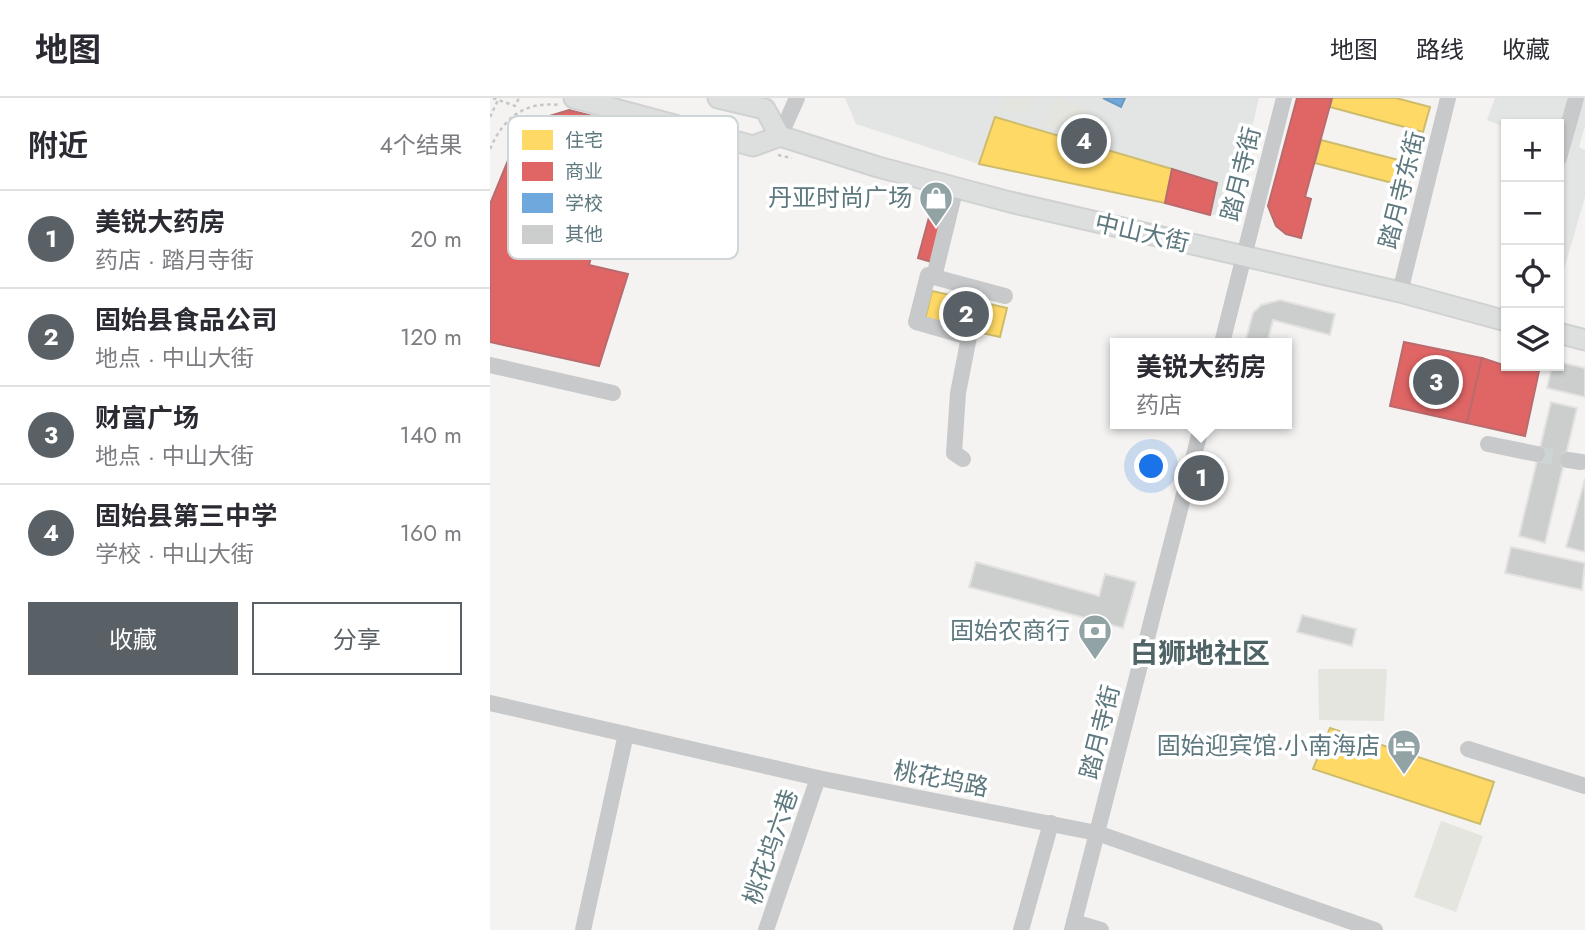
<!DOCTYPE html>
<html lang="zh">
<meta charset="utf-8">
<style>
:root{--surface:#fff;--page:#f7f7f7;--text:#2b2b33;--muted:#7c7c81;--line:#e1e1e2;--accent:#596167}
body{margin:0;font-family:Jost,"Noto Sans SC",sans-serif;background:var(--page);color:var(--text)}
.controls{position:absolute;right:21px;top:21px;display:grid;overflow:hidden;border-radius:0px;box-shadow:0 2px 5px #0004}
.controls button{width:63px;height:63px;display:grid;place-items:center;padding:0;border:0;border-bottom:2px solid var(--line);background:var(--surface);color:var(--text);font:35px sans-serif}
.you{position:absolute;left:662px;top:369px;width:24px;height:24px;margin:-18px;border:5px solid #fff;border-radius:50%;background:#1a73e8;box-shadow:0 0 0 10px #1a73e833}
.badge{display:grid;place-items:center;width:46px;height:46px;border-radius:50%;background:var(--accent);color:#fff;font-size:23px;font-weight:700}
.pin{position:absolute;translate:-50% -50%;border:4px solid #fff;box-shadow:0 2px 7px #0006}
.popup{position:absolute;left:620px;top:240px;width:182px;height:91px;box-sizing:border-box;display:grid;place-content:center;border-radius:0px;background:var(--surface);filter:drop-shadow(0 2px 5px #0005);font-size:23px;white-space:nowrap;color:var(--muted)}
.popup b{font-size:26px;color:var(--text)}
.popup::after{content:'';position:absolute;left:50%;top:100%;margin-left:-14px;border:14px solid transparent;border-top-color:var(--surface)}
.list{margin:0;padding:0;list-style:none}
h2{display:flex;justify-content:space-between;align-items:center;height:91px;margin:0;padding:0 28px;font-size:30px}
h2 small{font-size:23px;font-weight:400;color:var(--muted)}
.list li{display:grid;grid-template-columns:46px 1fr auto;gap:21px;align-items:center;box-sizing:border-box;height:98px;padding:0 28px;border-top:2px solid var(--line)}
.list b{display:block;font-size:26px;white-space:nowrap}
.list p{margin:0;font-size:23px;white-space:nowrap;color:var(--muted)}
.list em{font-size:23px;font-style:normal;color:var(--muted)}
.actions{display:flex;gap:14px;padding:21px 28px}
.actions a{flex:1;padding:16px 0;border:2px solid var(--accent);border-radius:0px;text-align:center;font-size:24px;color:var(--accent)}
.actions .main{background:var(--accent);color:#fff}
.icon{flex:none;width:38px;height:38px;fill:none;stroke:currentColor;stroke-width:2;stroke-linecap:round;stroke-linejoin:round}
.map{position:relative;flex:none;width:1095px;height:832px;overflow:hidden}
header{display:flex;align-items:center;gap:42px;box-sizing:border-box;height:98px;padding:0 35px;background:var(--surface);border-bottom:2px solid var(--line)}
header strong{font-size:33px}
nav{display:flex;gap:38px;margin-inline-start:auto;font-size:24px}
main{display:flex}
aside{flex:1;background:var(--surface)}
.map>svg:first-child{display:block}
.built{fill:#e3e5e4}
.green{fill:#e4e5de}
.homes{fill:#ffd966;stroke:#cebc6d;stroke-width:2}
.shops{fill:#e06666;stroke:#b96b6d;stroke-width:2}
.schools{fill:#6fa8dc;stroke:#6a9ac0;stroke-width:2}
.building{fill:#cbcecd;stroke:#e3e2e1;stroke-width:2}
.lines{fill:none;stroke-linecap:round;stroke-linejoin:round}
.minor-tunnel{stroke:#ced4d4;stroke-width:16;stroke-dasharray:16 8;stroke-linecap:butt}
.major-casing{stroke:#d0d1d1;stroke-width:23}
.path{stroke:#c5c7c7;stroke-width:2.5;stroke-dasharray:3.5 3.5;stroke-linecap:butt}
.minor{stroke:#c8c9ca;stroke-width:16}
.major{stroke:#dddfde;stroke-width:19}
.labels{text-anchor:middle;stroke-width:7;stroke-linejoin:round;paint-order:stroke}
.street-label{font-size:24px;fill:#5d787e;stroke:#fff}
.poi-label{font-size:24px;fill:#5d787e;stroke:#fff;text-anchor:end}
.quarter-label{font-size:28px;font-weight:bold;fill:#506468;stroke:#fff}
.key{fill:#fff;stroke:#ced6d8;stroke-width:2}
.key-label{font-size:19px;fill:#5d787e}
</style>
<header>
<strong>地图</strong>
<nav><a>地图</a><a>路线</a><a>收藏</a></nav>
</header>
<main>
<aside>
<h2>附近<small>4个结果</small></h2>
<ul class="list">
<li><span class="badge">1</span><div><b>美锐大药房</b><p>药店 · 踏月寺街</p></div><em>20 m</em></li>
<li><span class="badge">2</span><div><b>固始县食品公司</b><p>地点 · 中山大街</p></div><em>120 m</em></li>
<li><span class="badge">3</span><div><b>财富广场</b><p>地点 · 中山大街</p></div><em>140 m</em></li>
<li><span class="badge">4</span><div><b>固始县第三中学</b><p>学校 · 中山大街</p></div><em>160 m</em></li>
</ul>
<div class="actions"><a class="main">收藏</a><a>分享</a></div>
</aside>
<div class="map">
<svg width="1095" height="832" viewBox="0 0 1095 832">
<rect width="100%" height="100%" fill="#f4f3f1"/>
<g class="built">
<path d="M 355,0 L 769,0 L 751,77 L 736,116 L 720,117 L 727,85 L 683,71 L 675,105 L 528,75 L 489,66 L 366,26 Z"/>
<path d="M 1005,0 L 1095,0 L 1095,28 L 1089,49 L 1095,52 L 1095,99 L 1069,189 L 1069,26 L 1016,26 L 1016,29 L 997,22 Z"/>
</g>
<g class="green">
<path d="M 516,0 L 541,0 L 535,18 L 512,10 Z"/>
<path d="M 565,0 L 598,12 L 588,39 L 555,27 Z"/>
<path d="M 828,571 L 897,571 L 894,623 L 829,622 Z"/>
<path d="M 951,723 L 993,738 L 966,814 L 924,799 Z"/>
</g>
<g class="homes">
<path d="M 842,0 L 906,0 L 940,9 L 933,34 L 840,9 Z"/>
<path d="M 505,19 L 682,71 L 675,105 L 489,66 Z"/>
<path d="M 831,42 L 924,66 L 918,89 L 825,65 Z"/>
<path d="M 442,193 L 517,210 L 510,239 L 435,222 Z"/>
<path d="M 840,630 L 1004,684 L 990,726 L 823,671 Z"/>
</g>
<g class="shops">
<path d="M 807,0 L 842,0 L 815,99 L 821,101 L 811,140 L 796,136 L 786,128 L 778,108 Z"/>
<path d="M 79,12 L 145,29 L 122,100 L 62,87 L 53,116 L 109,129 L 99,167 L 138,176 L 109,268 L 0,244 L 0,106 L 33,26 Z"/>
<path d="M 682,71 L 727,85 L 720,117 L 675,105 Z"/>
<path d="M 441,112 L 459,117 L 445,165 L 428,160 Z"/>
<path d="M 914,244 L 992,260 L 977,325 L 900,308 Z"/>
<path d="M 992,260 L 1016,268 L 1049,273 L 1035,338 L 977,325 Z"/>
</g>
<path class="schools" d="M 613,0 L 635,0 L 631,9 Z"/>
<g class="building">
<path d="M 790,202 L 845,216 L 840,237 L 783,222 L 777,245 L 755,245 L 763,215 L 771,207 Z"/>
<path d="M 1069,264 L 1095,270 L 1095,299 L 1057,290 L 1062,268 L 1069,268 Z"/>
<path d="M 1061,304 L 1087,310 L 1055,445 L 1029,438 Z"/>
<path d="M 1095,381 L 1095,454 L 1076,449 Z"/>
<path d="M 1021,449 L 1095,465 L 1092,492 L 1015,475 Z"/>
<path d="M 486,464 L 609,498 L 615,476 L 646,484 L 633,530 L 479,489 Z"/>
<path d="M 812,517 L 866,531 L 862,548 L 807,534 Z"/>
</g>
<g class="lines">
<path class="minor-tunnel" d="M 1047,356 L 1078,362"/>
<g class="major-casing">
<g id="major">
<path d="M 84,0 L 263,48 L 290,38 L 388,69 L 520,104 L 910,194 L 1016,223"/>
<path d="M 228,0 L 275,11 L 290,38"/>
<path d="M 1069,235 L 1095,242"/>
</g>
</g>
<g class="path">
<path d="M 3,0 L 25,8 L 29,0"/>
<path d="M 0,19 L 9,0"/>
<path d="M 0,51 C 14,19 35,3 70,7"/>
<path d="M 288,57 L 302,60"/>
</g>
<g class="minor">
<path d="M 290,38 L 307,0"/>
<path d="M 1069,60 L 1086,0"/>
<path d="M 466,89 L 444,179 L 438,177 L 426,224 L 479,239 L 468,295 L 464,355 L 473,361"/>
<path d="M 444,179 L 515,198"/>
<path d="M 910,194 L 958,0"/>
<path d="M 732,245 L 794,0"/>
<path d="M 0,267 L 123,295"/>
<path d="M 998,346 L 1047,356"/>
<path d="M 1078,362 L 1091,364"/>
<path d="M 0,605 L 328,680 L 607,735 L 885,832"/>
<path d="M 978,651 L 1095,688"/>
<path d="M 584,824 L 611,832"/>
<path d="M 93,832 L 136,636"/>
<path d="M 276,832 L 328,680"/>
<path d="M 531,832 L 561,725"/>
<path d="M 582,832 L 712,326"/>
</g>
<use href="#major" class="major"/>
</g>
<defs>
<g id="shop-pin" transform="scale(1.75)"><path d="M0 17L-7.5 6A9.5 9.5 0 1 1 7.5 6Z" fill="#92a3a6" stroke="#fff"/><path d="M-5-2.5h2.3a2.7 3.5 0 0 1 5.4 0H5L5.5 6h-11ZM-1.5-2.5h3a1.5 2.3 0 0 0-3 0Z" fill="#fff"/></g>
<g id="bank-pin" transform="scale(1.75)"><path d="M0 17L-7.5 6A9.5 9.5 0 1 1 7.5 6Z" fill="#92a3a6" stroke="#fff"/><path d="M-6-4H6V4H-6ZM0-2.3a2.3 2.3 0 1 0 0 4.6a2.3 2.3 0 1 0 0-4.6Z" fill="#fff"/></g>
<g id="hotel-pin" transform="scale(1.75)"><path d="M0 17L-7.5 6A9.5 9.5 0 1 1 7.5 6Z" fill="#92a3a6" stroke="#fff"/><path d="M-6-4.5h1.5V1H6V5H4.5V3h-9V5H-6ZM-4 0a1.8 1.8 0 1 1 3.6 0ZM.5 0V-2.5h3Q6-2.5 6 0Z" fill="#fff"/></g>
</defs>
<g fill-rule="evenodd">
<use href="#shop-pin" x="446" y="100"/>
<use href="#bank-pin" x="605" y="533"/>
<use href="#hotel-pin" x="914" y="648"/>
</g>
<g class="labels">
<g class="street-label">
<text transform="translate(751 76) rotate(-76)" y="8">踏月寺街</text>
<text transform="translate(912 92) rotate(-76)" y="8">踏月寺东街</text>
<text transform="translate(652 135) rotate(13)" y="8">中山大街</text>
<text transform="translate(610 634) rotate(-76)" y="8">踏月寺街</text>
<text transform="translate(451 681) rotate(11)" y="8">桃花坞路</text>
<text transform="translate(281 749) rotate(-71)" y="8">桃花坞六巷</text>
</g>
<g class="poi-label">
<text x="422" y="108">丹亚时尚广场</text>
<text x="580" y="541">固始农商行</text>
<text x="890" y="656">固始迎宾馆·小南海店</text>
</g>
<g class="quarter-label">
<text x="710" y="565">白狮地社区</text>
</g>
</g>
<rect x="18" y="18" width="230" height="143" rx="10" class="key"/>
<rect x="32" y="32" width="31" height="20" fill="#ffd966"/>
<rect x="32" y="64" width="31" height="19" fill="#e06666"/>
<rect x="32" y="95" width="31" height="20" fill="#6fa8dc"/>
<rect x="32" y="127" width="31" height="19" fill="#cbcecd"/>
<g class="key-label">
<text x="75" y="49">住宅</text>
<text x="75" y="80">商业</text>
<text x="75" y="112">学校</text>
<text x="75" y="143">其他</text>
</g>
</svg>
<div class="controls">
<button>+</button>
<button>−</button>
<button><svg class="icon" aria-label="locate" viewBox="0 0 24 24"><circle cx="12" cy="12" r="6"/><path d="M12 2v4M12 18v4M2 12h4M18 12h4"/></svg></button>
<button><svg class="icon" aria-label="layers" viewBox="0 0 24 24"><path d="M12 4l9 5-9 5-9-5zM3 14l9 5 9-5"/></svg></button>
</div>
<div class="you"></div>
<div class="pin badge" style="left:711px;top:380px">1</div>
<div class="popup"><b>美锐大药房</b>药店</div>
<div class="pin badge" style="left:476px;top:216px">2</div>
<div class="pin badge" style="left:946px;top:284px">3</div>
<div class="pin badge" style="left:594px;top:43px">4</div>
</div>
</main>
